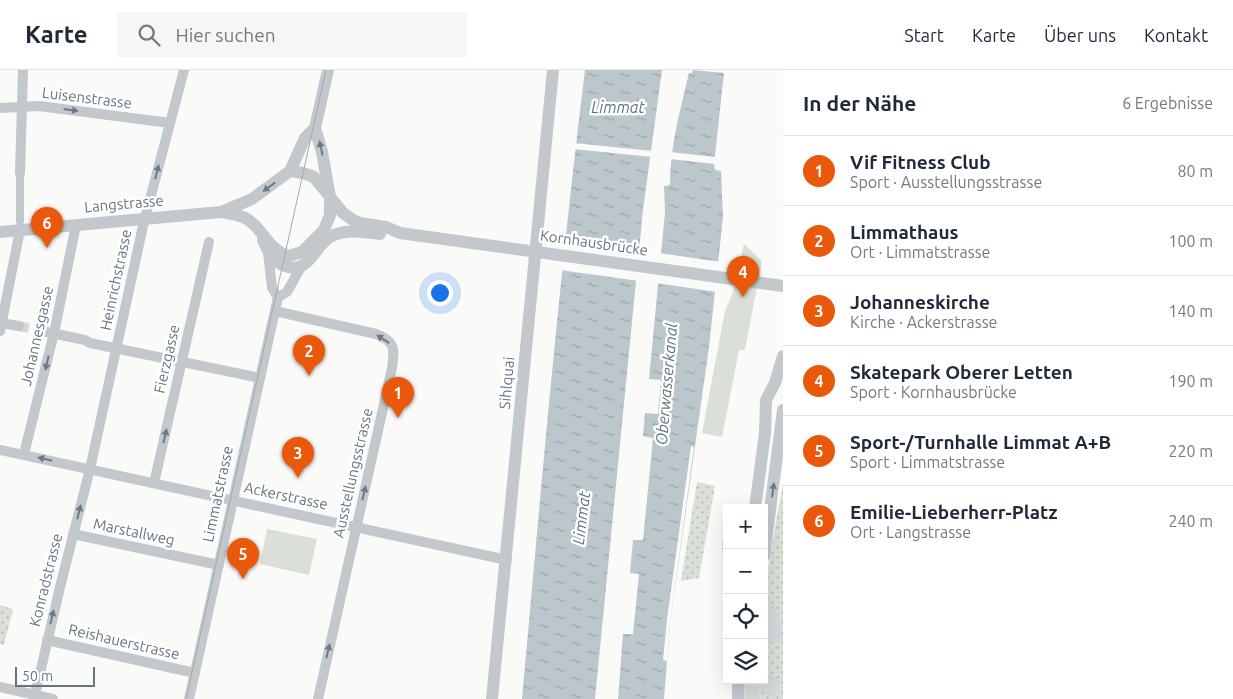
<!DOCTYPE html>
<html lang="de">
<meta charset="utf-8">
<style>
:root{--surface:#fff;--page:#f6f6f7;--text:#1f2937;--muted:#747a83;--line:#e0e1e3;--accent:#ea580c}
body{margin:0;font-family:Ubuntu,sans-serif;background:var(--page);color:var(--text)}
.controls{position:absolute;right:15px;bottom:15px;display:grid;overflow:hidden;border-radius:0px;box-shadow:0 5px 20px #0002}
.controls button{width:45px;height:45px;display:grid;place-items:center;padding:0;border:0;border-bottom:1px solid var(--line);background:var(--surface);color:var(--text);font:25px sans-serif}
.scale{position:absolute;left:15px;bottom:12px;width:80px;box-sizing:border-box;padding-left:5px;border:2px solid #657683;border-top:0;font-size:14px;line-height:18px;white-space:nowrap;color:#657683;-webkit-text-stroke:4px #fff;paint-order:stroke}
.you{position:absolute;left:439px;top:222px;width:18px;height:18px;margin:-12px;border:4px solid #fff;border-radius:50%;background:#1a73e8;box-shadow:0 0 0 8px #1a73e833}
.badge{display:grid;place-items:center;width:32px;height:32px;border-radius:50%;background:var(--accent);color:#fff;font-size:16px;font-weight:700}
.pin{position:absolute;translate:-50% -41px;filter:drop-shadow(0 1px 2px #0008)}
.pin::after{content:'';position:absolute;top:26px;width:18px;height:15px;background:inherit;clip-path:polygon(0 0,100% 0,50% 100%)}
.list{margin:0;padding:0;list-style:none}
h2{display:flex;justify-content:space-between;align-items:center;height:65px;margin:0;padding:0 20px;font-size:21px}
h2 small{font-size:16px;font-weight:400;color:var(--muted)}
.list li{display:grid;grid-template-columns:32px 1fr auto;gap:15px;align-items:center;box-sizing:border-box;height:70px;padding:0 20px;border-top:1px solid var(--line)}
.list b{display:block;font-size:19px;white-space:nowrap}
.list p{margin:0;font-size:16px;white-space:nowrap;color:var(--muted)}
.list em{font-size:16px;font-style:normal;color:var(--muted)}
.icon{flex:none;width:28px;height:28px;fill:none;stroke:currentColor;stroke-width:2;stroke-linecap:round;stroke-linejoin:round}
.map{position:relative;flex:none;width:783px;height:629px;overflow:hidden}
header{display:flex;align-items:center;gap:30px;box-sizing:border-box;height:70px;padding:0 25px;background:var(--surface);border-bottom:1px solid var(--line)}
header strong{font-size:24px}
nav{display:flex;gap:28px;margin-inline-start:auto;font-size:18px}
.search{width:350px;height:45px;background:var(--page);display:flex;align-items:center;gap:12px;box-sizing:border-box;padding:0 18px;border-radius:0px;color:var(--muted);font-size:19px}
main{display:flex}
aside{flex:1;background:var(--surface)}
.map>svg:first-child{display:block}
.grass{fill:url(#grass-tufts)}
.park{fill:url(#park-dots)}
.pitch{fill:#dadfd7}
.water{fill:url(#water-ripples)}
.pier{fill:#fafaf8}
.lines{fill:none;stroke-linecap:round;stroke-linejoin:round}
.minor-tunnel{stroke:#d5d9db;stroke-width:10;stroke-dasharray:10 5;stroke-linecap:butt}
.tertiary-tunnel{stroke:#d5d9db;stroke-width:12;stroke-dasharray:12 6;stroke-linecap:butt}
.trunk-tunnel{stroke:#d5d9db;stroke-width:18;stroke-dasharray:18 9;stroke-linecap:butt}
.pedestrian{stroke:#c3c8cc;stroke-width:8}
.minor{stroke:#c3c8cc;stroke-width:10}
.tertiary{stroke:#c3c8cc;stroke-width:12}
.trunk{stroke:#d6dbdf;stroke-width:18}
.tram{stroke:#a2aab0;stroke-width:1}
.oneway{fill:#6a7a87}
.labels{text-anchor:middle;stroke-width:5;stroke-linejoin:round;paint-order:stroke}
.street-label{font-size:15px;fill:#657683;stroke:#fff}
.water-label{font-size:16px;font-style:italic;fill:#60757c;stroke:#fff}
</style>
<header>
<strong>Karte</strong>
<div class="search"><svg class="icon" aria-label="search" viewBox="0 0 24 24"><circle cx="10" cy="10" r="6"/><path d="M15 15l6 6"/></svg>Hier suchen</div>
<nav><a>Start</a><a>Karte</a><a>Über uns</a><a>Kontakt</a></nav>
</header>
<main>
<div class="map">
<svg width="783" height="629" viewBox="0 0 783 629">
<defs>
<pattern id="grass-tufts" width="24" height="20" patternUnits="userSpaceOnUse" patternTransform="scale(1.25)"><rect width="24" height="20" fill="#dadfd7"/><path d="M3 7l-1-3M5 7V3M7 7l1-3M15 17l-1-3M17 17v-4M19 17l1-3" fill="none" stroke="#b4b9b4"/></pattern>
<pattern id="park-dots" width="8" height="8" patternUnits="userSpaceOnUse" patternTransform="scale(1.25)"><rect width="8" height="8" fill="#dadfd7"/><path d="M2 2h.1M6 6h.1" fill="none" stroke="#b4b9b4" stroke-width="1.8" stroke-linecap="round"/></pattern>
<pattern id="water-ripples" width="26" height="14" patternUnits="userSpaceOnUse" patternTransform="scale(1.25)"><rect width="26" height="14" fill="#bbc7cb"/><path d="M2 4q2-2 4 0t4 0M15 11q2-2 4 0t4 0" fill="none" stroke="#9ca6aa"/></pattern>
</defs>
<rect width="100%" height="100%" fill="#fafaf8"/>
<path class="grass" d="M 727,458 L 727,567 L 723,566 L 725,529 L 722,472 Z"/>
<g class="park">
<path d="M 697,412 L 715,416 L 699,508 L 681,511 Z"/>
<path d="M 783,413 L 783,629 L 738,629 L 738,610 L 764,610 L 764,543 L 769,492 Z"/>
<path d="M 0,535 L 13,539 L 4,575 L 0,574 Z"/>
</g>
<g class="pitch">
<path d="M 744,174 L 762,191 L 745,280 L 739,280 L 722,367 L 702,363 L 725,241 L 732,225 Z"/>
<path d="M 267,459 L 317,469 L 309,505 L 260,494 Z"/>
</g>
<g class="water">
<path d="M 585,0 L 662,0 L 643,140 L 595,629 L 522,629 C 541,419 559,209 585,0 Z"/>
<path d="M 693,0 L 724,3 L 714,94 L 715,100 L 721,101 L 723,147 L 709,277 L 670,553 L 664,629 L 618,629 L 623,564 L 633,564 L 639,504 L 630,503 L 633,470 L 643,470 L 653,368 L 643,366 L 645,343 L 658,344 L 661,310 L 649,309 L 665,142 L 664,116 L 670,115 C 670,76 680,41 689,3 L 692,3 Z"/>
</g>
<g class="pier">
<path d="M 574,73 L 653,81 L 652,87 L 573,79 Z"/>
<path d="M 670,82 L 715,87 L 715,94 L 670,89 Z"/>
<path d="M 563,170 L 642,181 L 639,211 L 560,200 Z"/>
<path d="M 659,183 L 721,192 L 717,222 L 656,213 Z"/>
<path d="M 691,376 L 694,377 L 670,553 L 667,591 L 663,590 L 667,549 Z"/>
</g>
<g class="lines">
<path class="minor-tunnel" d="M 19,256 L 42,261"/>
<path class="tertiary-tunnel" d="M 752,629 L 752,610"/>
<g class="trunk-tunnel">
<path d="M 765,540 L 774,552 L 783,557"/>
<path d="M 764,565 L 783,562"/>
<path d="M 764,610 L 771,617 L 783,623"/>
</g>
<path class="pedestrian" d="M 20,151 L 20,103"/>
<g class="minor">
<path d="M 0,38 L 39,36 L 170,53"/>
<path d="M 20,103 L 23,0"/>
<path d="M 268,182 L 272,218 L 278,227"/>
<path d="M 278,227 L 287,222 L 301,197"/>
<path d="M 275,241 L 376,264 C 395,271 395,279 392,298 L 318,629"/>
<path d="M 0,253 L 19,256"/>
<path d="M 0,261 L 20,160"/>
<path d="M 42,261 L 85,270 L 90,273 L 260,308"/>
<path d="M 0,380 L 507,490"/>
<path d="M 24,384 L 54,263 L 76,155"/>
<path d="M 154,413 L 209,172"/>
<path d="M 73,464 L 219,495"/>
<path d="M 47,570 L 195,603"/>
<path d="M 0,617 L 53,629"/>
<path d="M 34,629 L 61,513 L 90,399 L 143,156 L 184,0"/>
<path d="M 189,629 L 278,227"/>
</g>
<g class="tertiary">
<path d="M 290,101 L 303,103 L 314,107 L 343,143 L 353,150 L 360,153 L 386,157 L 400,163 L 783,216"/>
<path d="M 221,142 C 230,144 244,145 251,152 C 264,162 271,182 289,186 L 302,182 L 324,160 L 330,145 L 330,127 L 322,82 L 315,58 L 328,0"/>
<path d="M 0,162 L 221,142 L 252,129 L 290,101 L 305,68 L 315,58"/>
<path d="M 263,170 C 268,182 273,192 285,196 C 308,205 314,177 330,167 C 346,158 363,162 380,164"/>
<path d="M 755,438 L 765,363 L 766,330 L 775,313 L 783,286"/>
<path d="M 764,486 L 783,340"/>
<path d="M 738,610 L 738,629"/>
<path d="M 492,629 L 553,0"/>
</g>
<path class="trunk" d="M 764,538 L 765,540"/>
<path class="tram" d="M 186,629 L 326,0"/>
</g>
<defs><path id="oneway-solid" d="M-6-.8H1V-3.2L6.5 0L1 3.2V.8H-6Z" transform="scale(1.25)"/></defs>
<g class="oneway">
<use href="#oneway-solid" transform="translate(71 40) rotate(7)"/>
<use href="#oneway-solid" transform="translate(321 78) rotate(-102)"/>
<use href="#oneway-solid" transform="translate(157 102) rotate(-76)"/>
<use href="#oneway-solid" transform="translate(269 117) rotate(144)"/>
<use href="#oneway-solid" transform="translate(383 269) rotate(-147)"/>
<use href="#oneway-solid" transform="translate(47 293) rotate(103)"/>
<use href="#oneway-solid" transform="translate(165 366) rotate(-77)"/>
<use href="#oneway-solid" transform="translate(45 389) rotate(-167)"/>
<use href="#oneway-solid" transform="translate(773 420) rotate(-83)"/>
<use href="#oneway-solid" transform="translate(364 423) rotate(-77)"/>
<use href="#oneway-solid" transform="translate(79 442) rotate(-76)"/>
<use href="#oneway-solid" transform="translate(52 547) rotate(-77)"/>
<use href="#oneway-solid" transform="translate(328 581) rotate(-77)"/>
</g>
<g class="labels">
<g class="street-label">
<text transform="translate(87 28) rotate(7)" y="5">Luisenstrasse</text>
<text transform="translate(124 134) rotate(-5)" y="5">Langstrasse</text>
<text transform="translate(594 173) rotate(8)" y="5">Kornhausbrücke</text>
<text transform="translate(116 210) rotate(-78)" y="5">Heinrichstrasse</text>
<text transform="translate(37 266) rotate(-77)" y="5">Johannesgasse</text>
<text transform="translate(167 289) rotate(-77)" y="5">Fierzgasse</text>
<text transform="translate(507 313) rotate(-85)" y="5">Sihlquai</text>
<text transform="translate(353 403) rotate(-77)" y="5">Ausstellungsstrasse</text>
<text transform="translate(218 424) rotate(-78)" y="5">Limmatstrasse</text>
<text transform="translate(286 426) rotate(12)" y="5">Ackerstrasse</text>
<text transform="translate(134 462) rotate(12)" y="5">Marstallweg</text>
<text transform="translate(46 510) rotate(-76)" y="5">Konradstrasse</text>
<text transform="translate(124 572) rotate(13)" y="5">Reishauerstrasse</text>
</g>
<g class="water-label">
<text x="618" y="43">Limmat</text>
<text transform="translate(666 314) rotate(-85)" y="6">Oberwasserkanal</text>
<text transform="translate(581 448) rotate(-83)" y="6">Limmat</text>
</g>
</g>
</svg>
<div class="controls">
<button>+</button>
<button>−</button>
<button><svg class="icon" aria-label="locate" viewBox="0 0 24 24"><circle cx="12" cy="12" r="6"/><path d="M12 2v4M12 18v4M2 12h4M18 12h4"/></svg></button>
<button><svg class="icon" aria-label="layers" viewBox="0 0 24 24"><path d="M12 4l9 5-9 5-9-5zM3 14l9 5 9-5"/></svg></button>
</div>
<div class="scale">50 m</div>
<div class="you"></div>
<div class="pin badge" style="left:398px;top:348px">1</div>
<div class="pin badge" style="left:309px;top:306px">2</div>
<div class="pin badge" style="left:298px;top:408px">3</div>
<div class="pin badge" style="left:743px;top:227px">4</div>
<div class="pin badge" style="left:243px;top:509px">5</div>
<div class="pin badge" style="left:47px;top:178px">6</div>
</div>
<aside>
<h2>In der Nähe<small>6 Ergebnisse</small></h2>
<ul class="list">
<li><span class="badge">1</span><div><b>Vif Fitness Club</b><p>Sport · Ausstellungsstrasse</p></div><em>80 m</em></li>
<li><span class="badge">2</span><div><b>Limmathaus</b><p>Ort · Limmatstrasse</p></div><em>100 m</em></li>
<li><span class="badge">3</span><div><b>Johanneskirche</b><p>Kirche · Ackerstrasse</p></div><em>140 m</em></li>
<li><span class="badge">4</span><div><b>Skatepark Oberer Letten</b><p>Sport · Kornhausbrücke</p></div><em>190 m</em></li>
<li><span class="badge">5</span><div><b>Sport-/Turnhalle Limmat A+B</b><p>Sport · Limmatstrasse</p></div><em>220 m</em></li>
<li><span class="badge">6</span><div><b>Emilie-Lieberherr-Platz</b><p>Ort · Langstrasse</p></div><em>240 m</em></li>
</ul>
</aside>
</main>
